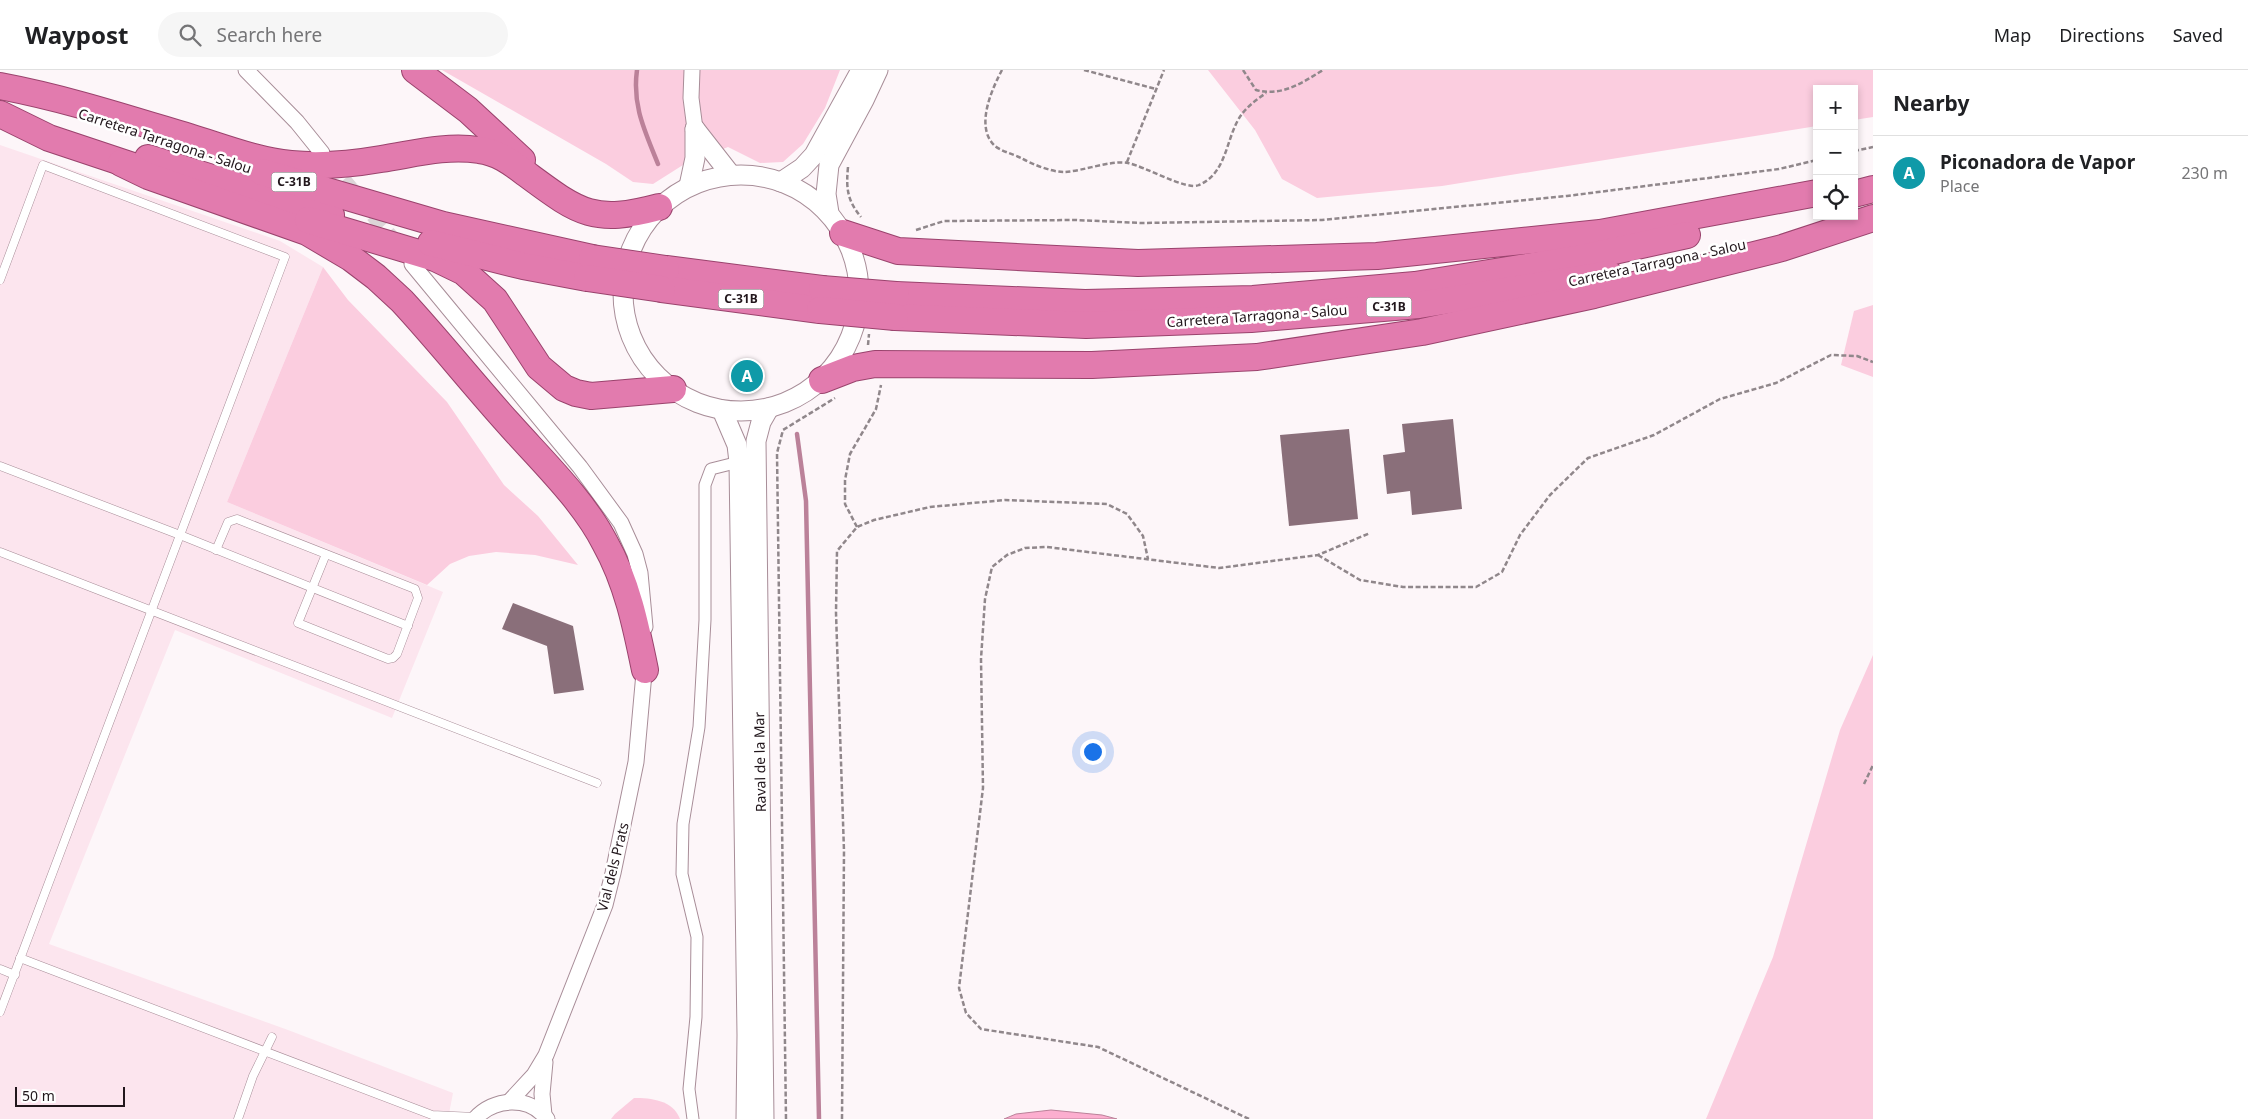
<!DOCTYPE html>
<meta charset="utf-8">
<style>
:root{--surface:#fff;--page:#f6f6f6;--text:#202124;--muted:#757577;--line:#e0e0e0;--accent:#1a73e8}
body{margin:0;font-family:"Noto Sans",sans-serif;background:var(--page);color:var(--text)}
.controls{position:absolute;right:15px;top:15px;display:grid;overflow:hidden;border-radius:0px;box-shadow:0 2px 8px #0003}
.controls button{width:45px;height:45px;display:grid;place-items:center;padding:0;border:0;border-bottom:1px solid var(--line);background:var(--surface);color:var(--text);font:25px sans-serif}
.scale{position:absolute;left:15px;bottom:12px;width:110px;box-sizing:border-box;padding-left:5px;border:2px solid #22171c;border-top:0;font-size:14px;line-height:18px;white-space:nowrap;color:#22171c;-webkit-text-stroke:4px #fff;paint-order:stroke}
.you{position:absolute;left:1092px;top:681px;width:18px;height:18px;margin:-12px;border:4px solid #fff;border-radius:50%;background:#1a73e8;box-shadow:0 0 0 8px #1a73e833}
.badge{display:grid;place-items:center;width:32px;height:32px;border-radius:50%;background:var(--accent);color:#fff;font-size:16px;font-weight:700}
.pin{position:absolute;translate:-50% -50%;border:2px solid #fff;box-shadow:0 1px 5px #0006}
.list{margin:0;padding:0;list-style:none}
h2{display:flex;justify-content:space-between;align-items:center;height:65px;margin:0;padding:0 20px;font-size:21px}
h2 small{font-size:16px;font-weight:400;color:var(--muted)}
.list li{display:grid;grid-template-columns:32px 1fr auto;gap:15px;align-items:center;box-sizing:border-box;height:75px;padding:0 20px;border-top:1px solid var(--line)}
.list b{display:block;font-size:19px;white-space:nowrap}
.list p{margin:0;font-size:16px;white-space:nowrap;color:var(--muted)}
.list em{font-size:16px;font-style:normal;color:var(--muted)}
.icon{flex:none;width:28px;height:28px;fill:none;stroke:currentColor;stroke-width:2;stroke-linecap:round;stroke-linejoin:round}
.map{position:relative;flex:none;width:1873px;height:1049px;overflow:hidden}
header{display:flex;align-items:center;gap:30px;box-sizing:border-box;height:70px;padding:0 25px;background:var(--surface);border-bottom:1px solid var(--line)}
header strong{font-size:24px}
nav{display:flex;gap:28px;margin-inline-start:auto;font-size:18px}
.search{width:350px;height:45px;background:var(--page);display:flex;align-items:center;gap:12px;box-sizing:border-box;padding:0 18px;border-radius:28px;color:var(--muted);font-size:19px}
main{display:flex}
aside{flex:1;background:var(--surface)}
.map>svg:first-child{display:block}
.built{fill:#fce5ee}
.green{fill:#fbcddf}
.water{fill:#fcaecf;stroke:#bb8199}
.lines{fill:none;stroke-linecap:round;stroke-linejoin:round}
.stream{stroke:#bb8199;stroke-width:4.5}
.building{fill:#8a6f7a}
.minor-tunnel{stroke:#dcd5d8;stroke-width:15;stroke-dasharray:15 8;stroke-linecap:butt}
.service-casing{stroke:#a88d98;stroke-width:9}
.pedestrian-casing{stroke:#a88d98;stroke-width:13}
.minor-casing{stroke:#a88d98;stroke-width:17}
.tertiary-casing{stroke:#a88d98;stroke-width:21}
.trunk-casing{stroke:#9a436d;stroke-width:28}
.path{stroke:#90878b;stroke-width:2.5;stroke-dasharray:5 2.5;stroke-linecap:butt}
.service{stroke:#fff;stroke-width:8}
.pedestrian{stroke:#fff;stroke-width:11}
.minor{stroke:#fff;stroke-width:15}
.tertiary{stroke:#fff;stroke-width:19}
.trunk{stroke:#e27bae;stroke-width:26}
.trunk-bridge-casing{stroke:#9a436d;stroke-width:28;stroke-linecap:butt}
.trunk-bridge{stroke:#e27bae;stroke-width:26}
.labels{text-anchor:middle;stroke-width:5;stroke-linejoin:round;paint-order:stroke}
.shield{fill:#fff;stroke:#645d60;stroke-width:1}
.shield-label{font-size:12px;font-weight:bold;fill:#22171c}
.street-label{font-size:14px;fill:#22171c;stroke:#fff}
</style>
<header>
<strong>Waypost</strong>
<div class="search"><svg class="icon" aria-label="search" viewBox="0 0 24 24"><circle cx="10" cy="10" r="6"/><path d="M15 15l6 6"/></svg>Search here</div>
<nav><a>Map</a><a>Directions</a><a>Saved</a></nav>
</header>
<main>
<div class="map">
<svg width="1873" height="1049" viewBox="0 0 1873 1049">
<rect width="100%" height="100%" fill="#fdf6f9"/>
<path class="built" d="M 0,75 L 280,171 L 323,197 L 227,432 L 443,522 L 392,648 L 175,560 L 49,874 L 288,960 L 453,1023 L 448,1049 L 0,1049 Z"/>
<g class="green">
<path d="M 442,0 L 840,0 L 825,38 L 803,74 L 783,92 L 760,93 L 728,77 L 683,95 L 653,114 L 633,112 L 606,94 Z"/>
<path d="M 1208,0 L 1873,0 L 1873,47 L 1854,50 L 1854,19 L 1817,19 L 1817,56 L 1442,116 L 1317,128 L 1282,109 L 1255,60 Z"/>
<path d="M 323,197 L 348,230 L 447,332 L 504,415 L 538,446 L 578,495 L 535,485 L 496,482 L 469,486 L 450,494 L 427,515 L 227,432 Z"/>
<path d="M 1873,235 L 1873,307 L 1841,295 L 1854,241 Z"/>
<path d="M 1873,585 L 1873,1049 L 1706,1049 L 1773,887 L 1840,660 Z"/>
<path d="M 634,1028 C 651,1028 673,1030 680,1049 L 611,1049 L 615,1044 Z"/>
</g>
<path class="water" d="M 1051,1040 L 1102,1045 L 1117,1049 L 1004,1049 L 1016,1044 Z"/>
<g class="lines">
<g class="stream">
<path d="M 637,0 C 632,36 645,61 658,94"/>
<path d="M 797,364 L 806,431 L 819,1049"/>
</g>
</g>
<g class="building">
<path d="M 1453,349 L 1462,439 L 1412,445 L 1410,421 L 1387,424 L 1383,385 L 1405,382 L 1402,354 Z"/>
<path d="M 1349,359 L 1358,449 L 1289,456 L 1280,365 Z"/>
<path d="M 513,533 L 573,556 L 584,620 L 554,624 L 547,576 L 502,559 Z"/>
</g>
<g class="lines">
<path class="minor-tunnel" d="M 329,92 L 397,174"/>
<g class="service-casing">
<g id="service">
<path d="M 0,210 L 43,95 L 285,187 L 0,942"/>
<path d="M 0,396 L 180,465 L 408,556"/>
<path d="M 216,480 L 228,452 L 237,449 L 415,519 L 418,528 L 397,584 L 393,588 L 388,589 L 298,553 L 326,484"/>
<path d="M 0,482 L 597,713"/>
<path d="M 20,888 L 432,1045 L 476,1047"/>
<path d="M 0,899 L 15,905"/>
<path d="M 238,1049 L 253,1006 L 272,967"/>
</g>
</g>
<g class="pedestrian-casing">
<path id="pedestrian" d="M 693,1049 L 689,1019 L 696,947 L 697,867 L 682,804 L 683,754 L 699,657 L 705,550 L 705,415 L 711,399 L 739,392"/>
</g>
<g class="minor-casing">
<g id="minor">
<path d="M 246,0 L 297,52 L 322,83"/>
<path d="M 692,0 L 691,28 L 695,59"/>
<path d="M 412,194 L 580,397 L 621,453 L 635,484 L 640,503 L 645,557"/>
<path d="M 510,1031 L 534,1005 L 546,985 L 605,835 L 613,803 L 636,692 L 645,592"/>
<path d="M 544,1045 L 542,1024 L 545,992"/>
<path d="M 475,1049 C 493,1028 529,1025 547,1049"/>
</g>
</g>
<g class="tertiary-casing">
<g id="tertiary">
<path d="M 695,59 L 731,105"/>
<circle cx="741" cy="223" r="118"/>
<path d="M 781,112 L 802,98 L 814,85 L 861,0"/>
<path d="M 689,116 L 695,88 L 695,59"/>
<path d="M 829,143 L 826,124 L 829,95 L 864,30 L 878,0"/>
<path d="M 722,340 L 737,375 L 739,392 L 747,965 L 746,1049"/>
<path d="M 764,1049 L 756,371 L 761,352 L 769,338"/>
</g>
</g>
<g class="trunk-casing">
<g id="trunk">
<path d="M 415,0 L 468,40 L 522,90"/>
<path d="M 0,16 C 64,28 126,48 189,67 C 222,77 257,91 291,94 C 321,97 352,94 381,89 C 414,84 445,75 479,80 C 497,82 511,92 525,103 C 578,142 592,155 659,137"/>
<path d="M 0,44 L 49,68 L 139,98"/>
<path d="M 148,88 L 331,145"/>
<path d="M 121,93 L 148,106 L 307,162 L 351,188 L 376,207 L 402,231 C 439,271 473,314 510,355 C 542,391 583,430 605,473 C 627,512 636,556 645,600"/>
<path d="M 262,102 L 443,155 L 592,188"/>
<path d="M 1854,124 L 1873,119"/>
<path d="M 308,150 L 435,188 L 464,202 L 495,230 L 539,297 L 564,318 L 576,323 L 591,326 L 673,319"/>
<path d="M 843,163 L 898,181 L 1138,193 L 1377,186 L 1600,163 L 1817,123"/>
<path d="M 431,173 L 523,196 L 587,208"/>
<path d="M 666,199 L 822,219"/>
<path d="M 662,219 L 820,240"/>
<path d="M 896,225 L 1085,233 L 1253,229 L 1415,215 L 1582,188 L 1687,165"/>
<path d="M 895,247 L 1086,255 L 1251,249 L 1419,235 L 1609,204"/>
<path d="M 822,310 L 853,298 L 875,294 L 1092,295 L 1257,287 L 1422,262 L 1594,225 L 1782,178 L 1873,148"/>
</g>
</g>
<g class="path">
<path d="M 1002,0 C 992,19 975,56 994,75 C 1000,81 1013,84 1021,88 C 1032,94 1051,102 1064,102 C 1084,101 1110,90 1128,93 C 1144,96 1187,121 1199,115 C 1225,104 1226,73 1237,52 C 1244,38 1255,31 1266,23"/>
<path d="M 1084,0 L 1156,19"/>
<path d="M 1243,0 L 1256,20 C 1281,27 1302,13 1323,0"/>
<path d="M 1854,81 L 1873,77"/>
<path d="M 1127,92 L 1164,0"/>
<path d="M 848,97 C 846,118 847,130 861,147"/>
<path d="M 916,160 L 944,151 L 1076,150 L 1141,153 L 1322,150 L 1567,126 L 1779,99 L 1817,90"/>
<path d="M 868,275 L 869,264"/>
<path d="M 857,457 L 845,434 L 845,410 L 850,384 L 876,339 L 881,315"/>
<path d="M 1318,485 L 1360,510 L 1403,517 L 1476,517 L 1502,502 L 1520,465 L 1550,425 L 1588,388 L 1654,365 L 1720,329 L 1776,313 L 1831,285 L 1857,286 L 1873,292"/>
<path d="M 1864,714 L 1873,695"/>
<path d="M 786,1049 L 777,383 L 783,360 L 835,328"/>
<path d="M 842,1049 L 844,781 L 836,543 L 837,481 L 857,457 L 874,450 L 930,437 L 1005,430 L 1107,434 L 1127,444 L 1143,466 L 1148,489"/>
<path d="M 1249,1049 L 1098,977 L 981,959 L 966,943 L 959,918 L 983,718 L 981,589 L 985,529 L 992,497 L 1007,485 L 1025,478 L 1047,477 L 1219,498 L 1318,485 L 1370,463"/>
</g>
<use href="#service" class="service"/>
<use href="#pedestrian" class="pedestrian"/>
<use href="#minor" class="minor"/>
<use href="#tertiary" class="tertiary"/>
<use href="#trunk" class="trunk"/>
<g class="trunk-bridge-casing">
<g id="trunk-bridge">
<path d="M 592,188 L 666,199"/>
<path d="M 587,208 L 662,219"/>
<path d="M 822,219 L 896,225"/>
<path d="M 820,240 L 895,247"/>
</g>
</g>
<use href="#trunk-bridge" class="trunk-bridge"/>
</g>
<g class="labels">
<g class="shield">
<rect x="271.5" y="102.5" width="45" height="19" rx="4"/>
<rect x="718.5" y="219.5" width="45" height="19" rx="4"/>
<rect x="1366.5" y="227.5" width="45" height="19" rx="4"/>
</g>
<g class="shield-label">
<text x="294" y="116">C-31B</text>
<text x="741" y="233">C-31B</text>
<text x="1389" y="241">C-31B</text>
</g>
<g class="street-label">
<text transform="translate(165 71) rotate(18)" y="5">Carretera Tarragona - Salou</text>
<text transform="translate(1657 193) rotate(-12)" y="5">Carretera Tarragona - Salou</text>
<text transform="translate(1257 246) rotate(-4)" y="5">Carretera Tarragona - Salou</text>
<text transform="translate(760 692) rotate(-91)" y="5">Raval de la Mar</text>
<text transform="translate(613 797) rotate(-76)" y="5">Vial dels Prats</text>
</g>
</g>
</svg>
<div class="controls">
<button>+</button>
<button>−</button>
<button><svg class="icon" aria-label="locate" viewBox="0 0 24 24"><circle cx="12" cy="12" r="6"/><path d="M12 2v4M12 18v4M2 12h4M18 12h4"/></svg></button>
</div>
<div class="scale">50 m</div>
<div class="you"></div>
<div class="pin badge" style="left:747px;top:306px;background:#0f9aa8">A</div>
</div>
<aside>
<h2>Nearby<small></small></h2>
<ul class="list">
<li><span class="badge" style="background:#0f9aa8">A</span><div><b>Piconadora de Vapor</b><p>Place</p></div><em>230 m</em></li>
</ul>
</aside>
</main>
